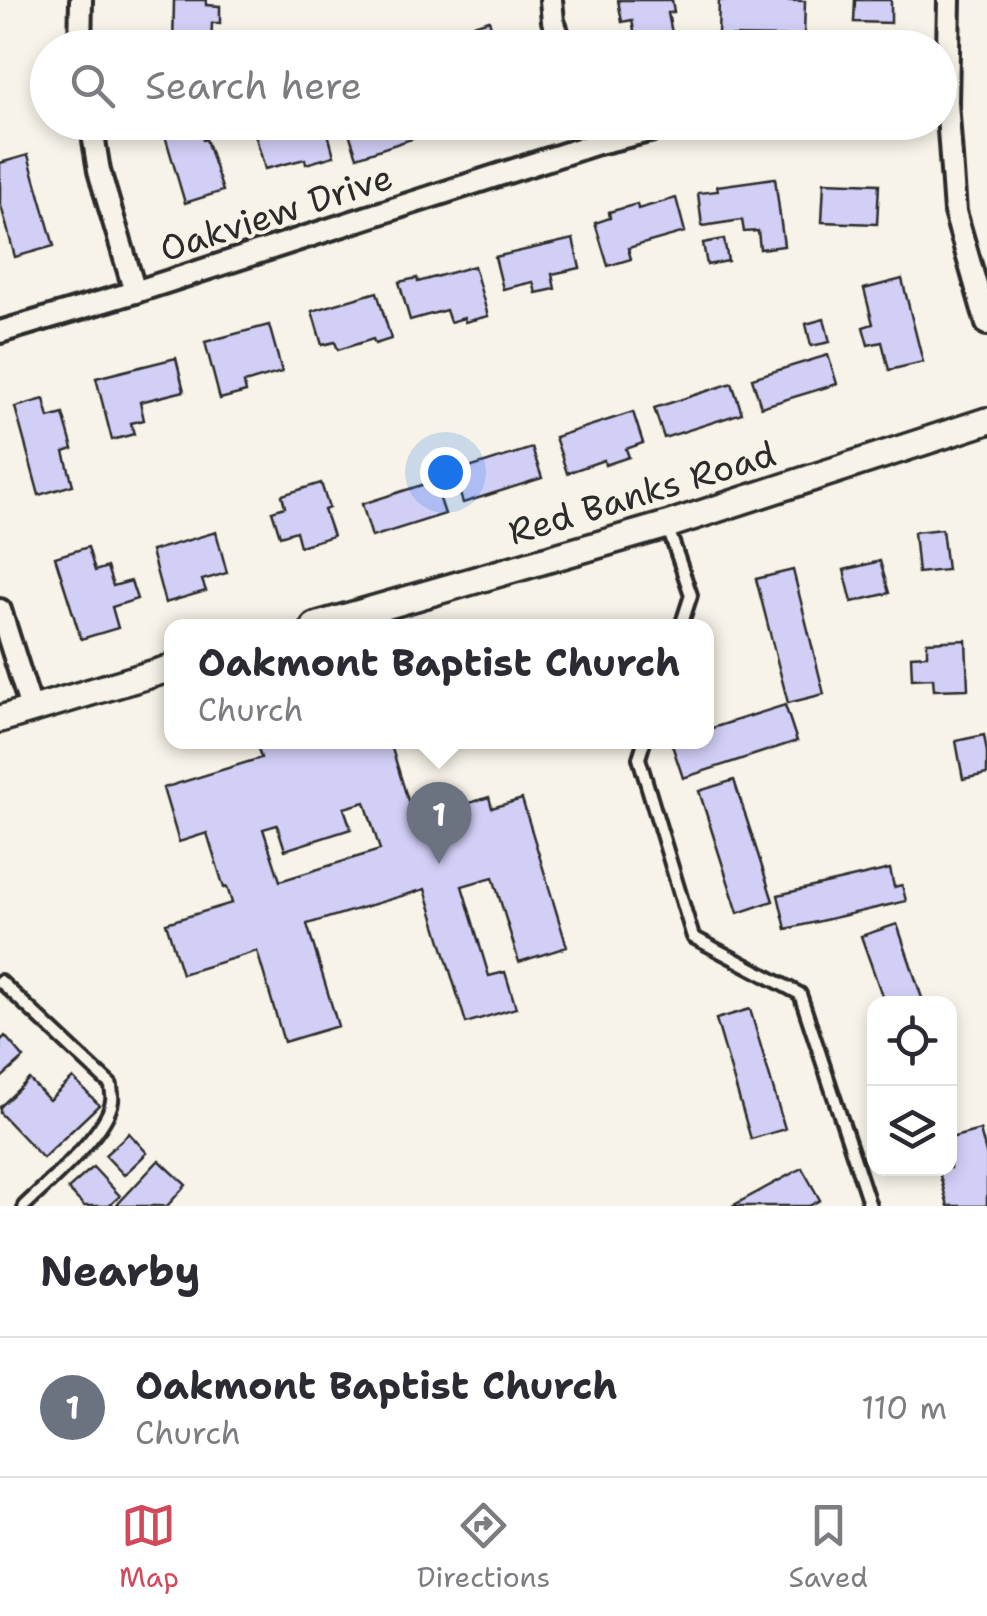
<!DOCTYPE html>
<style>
:root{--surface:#fff;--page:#f2f2f3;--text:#2b2b33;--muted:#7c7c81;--line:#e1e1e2;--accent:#d1495b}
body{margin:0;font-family:"Shantell Sans",sans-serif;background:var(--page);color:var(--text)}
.controls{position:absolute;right:30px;bottom:30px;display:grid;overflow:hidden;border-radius:20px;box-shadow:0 5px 15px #0003}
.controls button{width:90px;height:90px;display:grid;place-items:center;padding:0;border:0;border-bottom:2px solid var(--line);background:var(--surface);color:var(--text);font:50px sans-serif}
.you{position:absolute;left:445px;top:472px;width:35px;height:35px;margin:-25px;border:8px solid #fff;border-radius:50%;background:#1a73e8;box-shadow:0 0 0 15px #1a73e833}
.badge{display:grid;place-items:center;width:65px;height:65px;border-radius:50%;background:var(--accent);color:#fff;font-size:32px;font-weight:700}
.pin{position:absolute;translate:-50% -82px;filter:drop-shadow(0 2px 5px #0008)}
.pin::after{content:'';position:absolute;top:52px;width:35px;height:30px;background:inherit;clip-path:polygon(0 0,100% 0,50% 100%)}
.popup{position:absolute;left:164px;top:619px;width:550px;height:130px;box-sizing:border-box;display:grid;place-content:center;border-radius:20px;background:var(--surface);filter:drop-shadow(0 2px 8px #0005);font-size:32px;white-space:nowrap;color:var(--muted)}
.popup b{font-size:38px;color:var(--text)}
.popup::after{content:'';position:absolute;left:50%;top:100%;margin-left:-20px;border:20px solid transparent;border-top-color:var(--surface)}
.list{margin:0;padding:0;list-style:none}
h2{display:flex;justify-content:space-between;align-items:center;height:130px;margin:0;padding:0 40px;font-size:42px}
h2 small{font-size:32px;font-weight:400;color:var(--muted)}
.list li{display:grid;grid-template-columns:65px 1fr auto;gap:30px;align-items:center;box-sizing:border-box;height:140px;padding:0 40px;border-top:2px solid var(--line)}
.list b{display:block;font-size:38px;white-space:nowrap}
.list p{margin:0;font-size:32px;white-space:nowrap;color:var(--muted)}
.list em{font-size:32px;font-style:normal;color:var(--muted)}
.icon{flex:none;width:55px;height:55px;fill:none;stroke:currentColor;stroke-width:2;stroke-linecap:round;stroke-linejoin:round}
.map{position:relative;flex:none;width:987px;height:1206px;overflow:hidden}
.search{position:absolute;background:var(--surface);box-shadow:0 5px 15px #0003;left:30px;right:30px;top:30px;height:110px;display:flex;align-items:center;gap:25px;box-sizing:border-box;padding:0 35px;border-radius:55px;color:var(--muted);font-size:38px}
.sheet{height:270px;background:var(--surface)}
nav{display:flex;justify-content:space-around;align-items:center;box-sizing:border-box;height:140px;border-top:2px solid var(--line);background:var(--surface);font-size:28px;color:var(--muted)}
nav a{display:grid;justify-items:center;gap:5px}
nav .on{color:var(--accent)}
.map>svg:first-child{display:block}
.building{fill:#d2cff7;stroke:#2b2b2b;stroke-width:2.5;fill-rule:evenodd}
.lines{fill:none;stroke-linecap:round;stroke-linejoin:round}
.service-casing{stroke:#2b2b2b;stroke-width:18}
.minor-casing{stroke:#2b2b2b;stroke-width:28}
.tertiary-casing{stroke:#2b2b2b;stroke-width:32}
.service{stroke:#f7f3e8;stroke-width:10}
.minor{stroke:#f7f3e8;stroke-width:20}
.tertiary{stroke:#f7f3e8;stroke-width:25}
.labels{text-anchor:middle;stroke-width:8;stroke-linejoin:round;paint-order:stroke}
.street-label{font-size:35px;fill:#2b2b2b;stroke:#f7f3e8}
</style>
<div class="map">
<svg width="987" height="1206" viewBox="0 0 987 1206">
<rect width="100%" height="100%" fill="#f7f3e8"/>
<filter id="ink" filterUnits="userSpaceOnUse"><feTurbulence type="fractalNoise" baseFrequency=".01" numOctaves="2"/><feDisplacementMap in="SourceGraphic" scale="20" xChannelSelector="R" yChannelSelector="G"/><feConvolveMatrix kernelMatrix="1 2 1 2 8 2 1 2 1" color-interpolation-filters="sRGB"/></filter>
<g filter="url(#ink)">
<g class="building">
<path d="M 174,0 L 206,0 L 206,5 L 220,6 L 220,23 L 212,23 L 211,48 L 173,48 Z"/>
<path d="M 618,0 L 672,0 L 674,12 L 668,13 L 675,48 L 637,48 L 632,20 L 622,22 Z"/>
<path d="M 719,0 L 805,1 L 804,37 L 718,36 Z"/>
<path d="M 855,0 L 891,0 L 891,23 L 854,22 Z"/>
<path d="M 489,20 L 497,48 L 459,48 L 454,31 Z"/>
<path d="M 161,122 L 198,122 L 203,140 L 206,139 L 223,191 L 185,203 Z"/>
<path d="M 270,122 L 325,122 L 334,156 L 306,164 L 305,159 L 265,169 L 253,127 Z"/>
<path d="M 351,122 L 430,122 L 433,132 L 357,157 L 346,124 Z"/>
<path d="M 28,155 L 54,246 L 15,257 L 0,202 L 0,163 Z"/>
<path d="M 775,178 L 784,246 L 760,249 L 758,231 L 744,232 L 742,220 L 702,226 L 698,193 L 718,191 L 717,186 Z"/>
<path d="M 824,182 L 879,184 L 877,224 L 822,222 Z"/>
<path d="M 676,198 L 685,232 L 628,248 L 631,259 L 608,266 L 595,223 L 610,218 L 609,212 L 637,204 L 638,209 Z"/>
<path d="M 573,239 L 580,268 L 552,274 L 555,289 L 536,293 L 533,282 L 503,289 L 495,257 Z"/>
<path d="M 724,239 L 728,261 L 707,265 L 703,243 Z"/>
<path d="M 474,266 L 488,316 L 465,322 L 464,318 L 450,322 L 446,310 L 410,320 L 399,282 L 417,278 L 418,282 Z"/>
<path d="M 902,279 L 923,362 L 889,370 L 882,342 L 868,345 L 863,327 L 873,324 L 864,289 Z"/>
<path d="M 377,292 L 391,339 L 375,344 L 373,339 L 338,350 L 335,342 L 322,345 L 312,311 Z"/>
<path d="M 824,319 L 830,342 L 811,346 L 806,324 Z"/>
<path d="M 269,325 L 282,372 L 244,383 L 246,392 L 220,399 L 205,342 Z"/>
<path d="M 828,355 L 837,384 L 761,407 L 752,378 Z"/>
<path d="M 176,358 L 184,391 L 140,402 L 144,420 L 131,423 L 134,434 L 112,440 L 96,378 Z"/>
<path d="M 732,383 L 742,413 L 664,438 L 654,408 Z"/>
<path d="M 44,399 L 49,418 L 63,414 L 73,449 L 64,452 L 73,485 L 39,495 L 15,407 Z"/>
<path d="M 633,412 L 643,443 L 626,449 L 629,457 L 605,465 L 604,460 L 567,473 L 555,437 Z"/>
<path d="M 532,448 L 542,478 L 463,503 L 453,473 Z"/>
<path d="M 434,481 L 445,514 L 372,537 L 362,504 Z"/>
<path d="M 321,483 L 329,508 L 324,510 L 333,536 L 300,546 L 296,531 L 280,536 L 272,511 L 285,507 L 282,495 Z"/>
<path d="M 942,529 L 947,570 L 918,573 L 914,532 Z"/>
<path d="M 216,532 L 227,573 L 202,580 L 206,591 L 165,603 L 151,551 Z"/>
<path d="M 88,547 L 95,571 L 107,567 L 113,586 L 131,581 L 137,599 L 112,607 L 118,628 L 81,639 L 55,557 Z"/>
<path d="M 880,561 L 889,593 L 852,602 L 844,570 Z"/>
<path d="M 793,570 L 824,694 L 788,703 L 756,579 Z"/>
<path d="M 966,640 L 968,689 L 934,690 L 933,678 L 912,679 L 911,656 L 927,655 L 927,642 Z"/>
<path d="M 785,705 L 797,741 L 683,778 L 671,742 L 706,742 L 706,730 Z"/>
<path d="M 984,735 L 987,752 L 987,774 L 963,779 L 956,741 Z"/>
<path d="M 256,742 L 390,742 L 414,820 L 489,797 L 492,808 L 522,799 L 567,947 L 519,962 L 493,877 L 462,886 L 489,976 L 505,972 L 516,1008 L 466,1023 L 425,889 L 307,924 L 338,1026 L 284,1042 L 257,951 L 182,974 L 166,923 L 232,903 L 227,887 L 224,888 L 207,833 L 179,842 L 163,788 L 261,758 ZM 365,802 L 380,850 L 280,881 L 263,829 L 277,825 L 285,850 L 351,829 L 344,808 Z"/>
<path d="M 734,780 L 773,901 L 738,913 L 699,791 Z"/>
<path d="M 890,869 L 894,887 L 902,885 L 906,901 L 786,929 L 778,895 Z"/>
<path d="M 897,924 L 924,1004 L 885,1004 L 861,936 Z"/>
<path d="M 750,1009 L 785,1129 L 751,1139 L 716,1019 Z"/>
<path d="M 5,1036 L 24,1058 L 0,1079 L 0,1041 Z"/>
<path d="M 73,1078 L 99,1105 L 43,1158 L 0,1113 L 0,1107 L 29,1079 L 49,1100 Z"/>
<path d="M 980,1130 L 987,1157 L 987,1206 L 948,1206 L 938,1168 L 950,1168 L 950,1138 Z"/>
<path d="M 129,1133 L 147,1153 L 124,1175 L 105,1155 Z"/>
<path d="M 159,1160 L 186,1185 L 167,1206 L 116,1206 Z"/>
<path d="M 93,1167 L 120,1196 L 109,1206 L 84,1206 L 68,1189 Z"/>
<path d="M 802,1168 L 820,1200 L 809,1206 L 732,1206 Z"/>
</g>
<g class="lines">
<g class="service-casing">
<g id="service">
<path d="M 668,528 L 691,595 L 681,626"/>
<path d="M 644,742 L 639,758 L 693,937 L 800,994 L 870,1206"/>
<path d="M 0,981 L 111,1085 C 111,1090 113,1096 112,1101 C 108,1132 47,1184 24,1206"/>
</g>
</g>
<g class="minor-casing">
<g id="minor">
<path d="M 551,0 L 553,21 L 563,48"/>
<path d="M 949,0 L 947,102 L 955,212 L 987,324"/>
<path d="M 80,48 L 81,0"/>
<path d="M 91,122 L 99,171 L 135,292"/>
<path d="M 590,122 L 598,143"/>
<path d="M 0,332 L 135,292 L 598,143 L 687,122"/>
<path d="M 0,610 L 31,708"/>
</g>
</g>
<g class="tertiary-casing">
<g id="tertiary">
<path d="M 315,626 L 667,525 L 987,421"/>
<path d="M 0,719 L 172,668"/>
</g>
</g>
<use href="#service" class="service"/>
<use href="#minor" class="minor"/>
<use href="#tertiary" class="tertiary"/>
</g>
</g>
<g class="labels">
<g class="street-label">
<text transform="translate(276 213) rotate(-18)" y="12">Oakview Drive</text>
<text transform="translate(642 493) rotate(-17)" y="12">Red Banks Road</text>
</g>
</g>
</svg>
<div class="controls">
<button><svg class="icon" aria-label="locate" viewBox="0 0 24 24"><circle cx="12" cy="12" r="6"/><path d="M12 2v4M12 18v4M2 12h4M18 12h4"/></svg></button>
<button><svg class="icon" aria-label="layers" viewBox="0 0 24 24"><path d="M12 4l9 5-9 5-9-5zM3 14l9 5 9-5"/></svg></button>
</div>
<div class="you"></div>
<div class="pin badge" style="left:439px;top:864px;background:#6b7280">1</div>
<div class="popup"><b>Oakmont Baptist Church</b>Church</div>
<div class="search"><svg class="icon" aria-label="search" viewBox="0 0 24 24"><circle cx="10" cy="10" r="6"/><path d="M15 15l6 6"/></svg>Search here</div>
</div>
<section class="sheet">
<h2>Nearby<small></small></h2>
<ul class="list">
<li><span class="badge" style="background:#6b7280">1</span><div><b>Oakmont Baptist Church</b><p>Church</p></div><em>110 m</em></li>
</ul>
</section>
<nav>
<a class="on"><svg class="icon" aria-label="map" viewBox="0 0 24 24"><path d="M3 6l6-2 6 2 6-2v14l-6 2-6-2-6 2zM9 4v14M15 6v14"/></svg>Map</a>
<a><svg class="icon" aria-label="directions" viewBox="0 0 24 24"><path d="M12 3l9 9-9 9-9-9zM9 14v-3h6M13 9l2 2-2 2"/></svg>Directions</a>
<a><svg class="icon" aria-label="saved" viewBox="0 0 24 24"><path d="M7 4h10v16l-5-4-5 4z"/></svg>Saved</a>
</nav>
